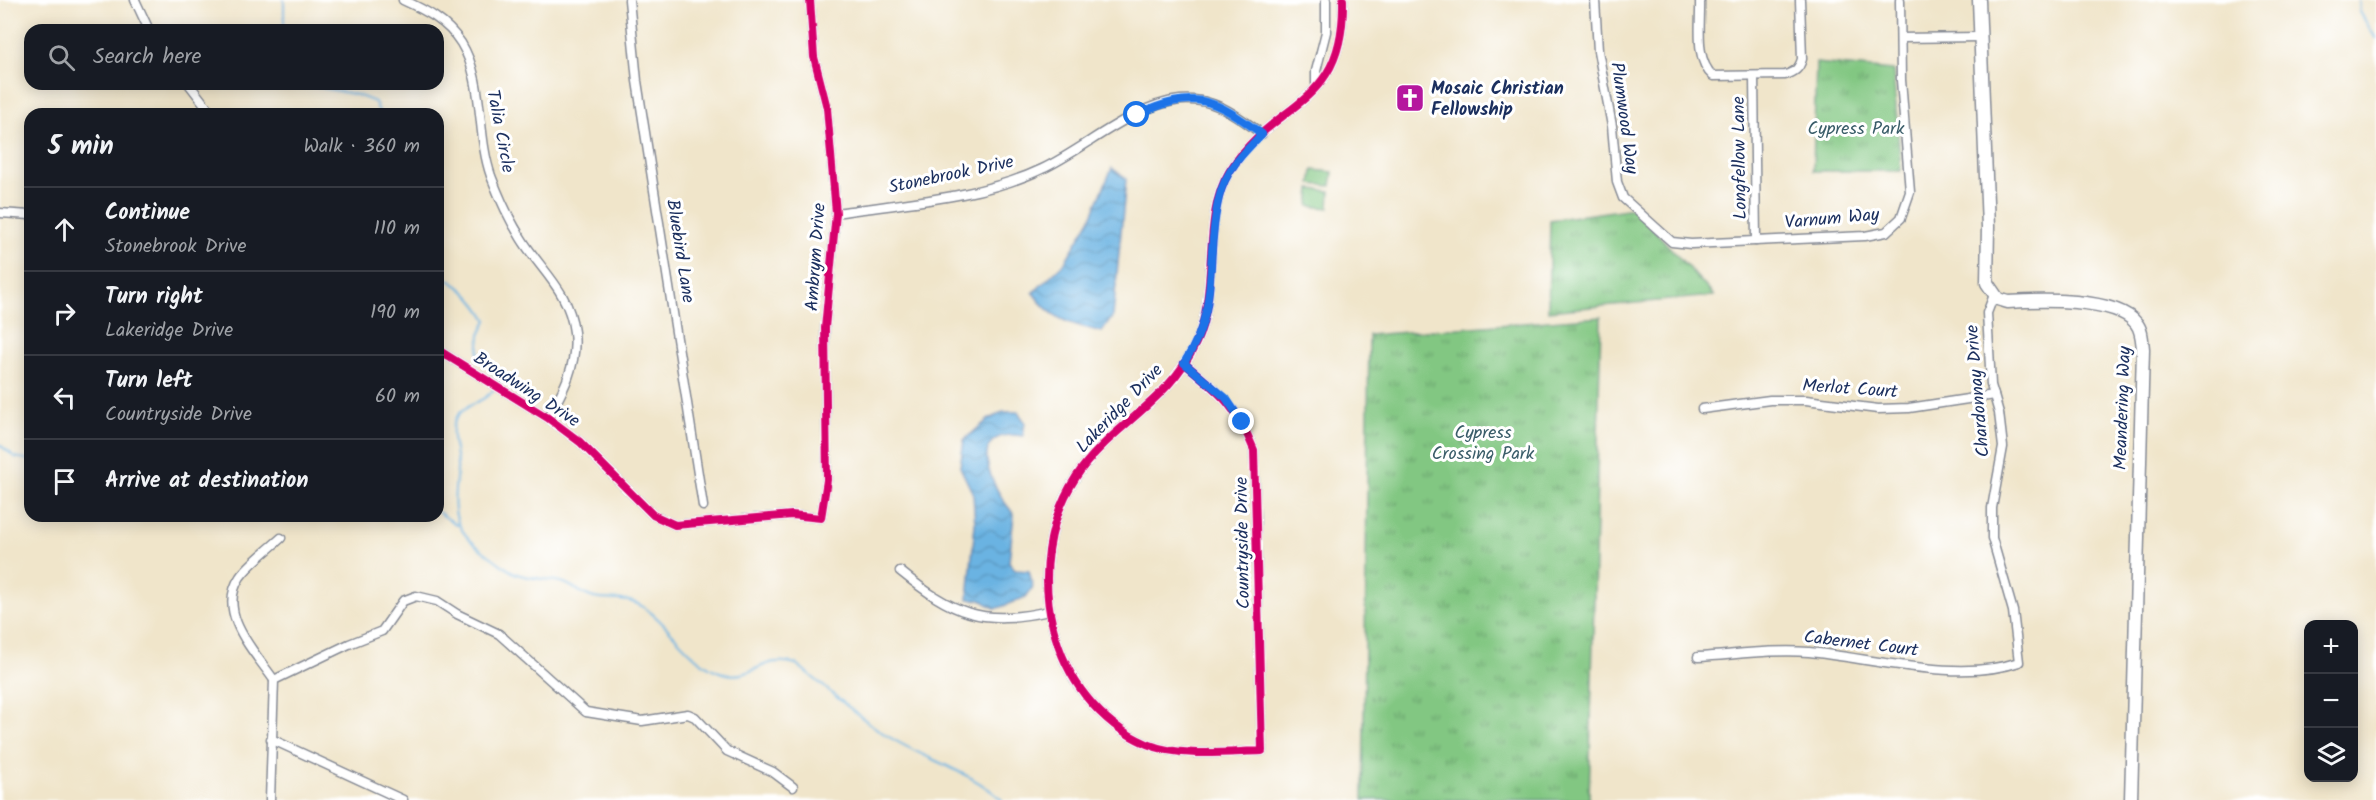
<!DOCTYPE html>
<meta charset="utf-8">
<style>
:root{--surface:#171b24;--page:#20242c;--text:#f1f3f6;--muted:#9ea1a6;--line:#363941}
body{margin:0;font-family:Kalam,sans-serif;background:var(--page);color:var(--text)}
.controls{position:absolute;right:18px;bottom:18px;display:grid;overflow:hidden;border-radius:12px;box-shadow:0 3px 15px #0003}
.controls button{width:54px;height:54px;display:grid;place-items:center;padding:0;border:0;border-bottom:2px solid var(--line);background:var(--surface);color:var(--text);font:30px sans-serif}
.stop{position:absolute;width:18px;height:18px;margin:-14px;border:4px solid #1a73e8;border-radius:50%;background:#fff}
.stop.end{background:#1a73e8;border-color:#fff;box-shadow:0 2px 6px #0008}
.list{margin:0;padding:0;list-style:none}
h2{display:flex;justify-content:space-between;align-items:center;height:78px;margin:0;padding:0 24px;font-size:26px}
h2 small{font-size:20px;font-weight:400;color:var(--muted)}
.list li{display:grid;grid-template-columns:39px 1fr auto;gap:18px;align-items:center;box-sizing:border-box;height:84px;padding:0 24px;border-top:2px solid var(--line)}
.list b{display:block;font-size:22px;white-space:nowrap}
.list p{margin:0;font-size:20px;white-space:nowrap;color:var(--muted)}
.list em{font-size:20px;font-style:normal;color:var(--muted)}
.icon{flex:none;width:33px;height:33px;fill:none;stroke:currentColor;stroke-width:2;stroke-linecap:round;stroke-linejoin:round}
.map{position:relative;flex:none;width:2376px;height:800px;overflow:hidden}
.search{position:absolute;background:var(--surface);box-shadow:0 3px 15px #0003;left:24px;top:24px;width:420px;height:66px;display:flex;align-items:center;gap:15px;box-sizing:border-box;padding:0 21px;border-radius:18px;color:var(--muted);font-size:22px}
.panel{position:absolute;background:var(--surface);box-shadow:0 3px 15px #0003;left:24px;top:108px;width:420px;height:414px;border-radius:18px}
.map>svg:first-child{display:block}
.grass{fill:url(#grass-tufts);stroke:#4e7b70;stroke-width:1.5}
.garden{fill:#82c782;stroke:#4e7b70;stroke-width:1.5}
.water{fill:url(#water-waves);stroke:#4371a0;stroke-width:1.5}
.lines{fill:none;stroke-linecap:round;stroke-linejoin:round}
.stream{stroke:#6bb3e2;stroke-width:2}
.street-casing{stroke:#868a94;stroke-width:11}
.secondary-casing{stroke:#868a94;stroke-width:15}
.street{stroke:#fff;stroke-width:8}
.secondary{stroke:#fff;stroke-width:12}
.cycleway-casing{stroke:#fff;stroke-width:11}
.cycleway{stroke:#d6006c;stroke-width:8}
.route{stroke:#1a73e8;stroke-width:8}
.labels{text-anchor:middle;stroke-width:6;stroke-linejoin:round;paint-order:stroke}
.poi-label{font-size:18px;font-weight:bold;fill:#1b2f5e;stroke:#fff;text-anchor:start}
.street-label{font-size:18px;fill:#1b2f5e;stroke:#fff}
.park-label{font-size:18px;fill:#3a5d69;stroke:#fff}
</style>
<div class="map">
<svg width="2376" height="800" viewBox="0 0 2376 800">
<defs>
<pattern id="grass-tufts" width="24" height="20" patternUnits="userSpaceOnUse" patternTransform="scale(1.5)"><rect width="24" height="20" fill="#82c782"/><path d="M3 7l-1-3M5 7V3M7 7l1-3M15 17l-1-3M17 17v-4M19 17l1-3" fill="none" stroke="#6aa26e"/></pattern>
<pattern id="water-waves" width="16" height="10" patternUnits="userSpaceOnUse" patternTransform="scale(1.5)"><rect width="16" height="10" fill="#6bb3e2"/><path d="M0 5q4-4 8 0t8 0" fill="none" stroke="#5792ba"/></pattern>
</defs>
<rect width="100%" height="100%" fill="#fff"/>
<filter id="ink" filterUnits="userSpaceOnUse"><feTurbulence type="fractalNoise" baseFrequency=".0167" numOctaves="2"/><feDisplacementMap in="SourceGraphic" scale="12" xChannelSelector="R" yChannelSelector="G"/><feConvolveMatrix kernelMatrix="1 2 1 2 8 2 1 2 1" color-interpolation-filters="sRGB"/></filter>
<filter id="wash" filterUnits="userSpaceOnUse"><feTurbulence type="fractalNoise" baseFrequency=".008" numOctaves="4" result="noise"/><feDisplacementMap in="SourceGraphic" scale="24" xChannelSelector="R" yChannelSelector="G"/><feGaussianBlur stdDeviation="1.35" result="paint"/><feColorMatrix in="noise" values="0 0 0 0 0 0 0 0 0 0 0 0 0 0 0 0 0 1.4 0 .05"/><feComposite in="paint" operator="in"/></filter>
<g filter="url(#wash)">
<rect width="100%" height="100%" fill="#f0e5ca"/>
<g class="grass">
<path d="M 1816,63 L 1893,70 L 1901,171 L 1813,171 Z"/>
<path d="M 1634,208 L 1714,296 L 1548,311 L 1550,220 Z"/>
<path d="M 1601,317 L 1589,800 L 1363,800 L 1369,335 Z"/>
</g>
<g class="garden">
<path d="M 1313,170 L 1333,172 L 1331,186 L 1311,184 Z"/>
<path d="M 1311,189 L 1330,191 L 1329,208 L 1309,206 Z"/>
</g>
<g class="water">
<path d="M 1112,168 L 1126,179 L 1113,316 L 1102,332 C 1070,324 1053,321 1033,293 L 1065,262 L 1090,220 Z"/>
<path d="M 1003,412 L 1018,412 L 1025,422 L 1023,436 C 962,427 992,490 1014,514 L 1009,562 L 1015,570 L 1029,571 L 1033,587 L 1026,597 L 996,609 L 981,600 L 968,599 L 975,524 L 973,494 L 960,467 L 964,440 L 988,420 Z"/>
</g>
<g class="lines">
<g class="stream">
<path d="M 284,0 L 284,30"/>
<path d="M 2359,0 L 2360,12 L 2376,39"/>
<path d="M 303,84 L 357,95 L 375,102 L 380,114"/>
<path d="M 438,275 C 459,283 476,301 487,320 L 480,335 L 478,354 L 500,382 L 499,384"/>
<path d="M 495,388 C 483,404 469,402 459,414 C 445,431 459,453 457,471 C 451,516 453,530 490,556 C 499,562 507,570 517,574 C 531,579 546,578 561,582 C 573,585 581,595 594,598 C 608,601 625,597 638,604 C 670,621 690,667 727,674 C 755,679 763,654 796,664 C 826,687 854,714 886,735 C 923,759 969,770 1002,800"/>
<path d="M 0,445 L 15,457 L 30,460"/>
<path d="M 438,512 L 457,525"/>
</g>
</g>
</g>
<g filter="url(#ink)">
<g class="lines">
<g class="street-casing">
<g id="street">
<path d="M 135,0 L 149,30"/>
<path d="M 403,0 C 425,10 447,21 461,43 C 485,82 476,133 491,176 C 499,197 509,219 521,238 C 541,271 569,290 574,332 C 578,365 563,391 548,418"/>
<path d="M 629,0 L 637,81 L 703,506"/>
<path d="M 1595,0 L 1598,51 L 1612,126 L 1617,182 L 1623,198 L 1672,242 L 1691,244 L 1865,236 L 1886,232 L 1901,218 L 1910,192 L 1901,80 L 1900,0"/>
<path d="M 1700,0 C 1701,24 1694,59 1713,76 L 1785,75 C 1795,72 1799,69 1802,59 L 1800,0"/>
<path d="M 1901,38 L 1980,37"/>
<path d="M 1754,76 L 1756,241"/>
<path d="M 189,84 L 212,114"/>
<path d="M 1316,87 L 1316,71 L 1326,32 L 1326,0"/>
<path d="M 0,213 L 30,215"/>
<path d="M 836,213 C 901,203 982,198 1042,169 C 1085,149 1132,105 1180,100 C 1214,97 1236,115 1262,134"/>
<path d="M 438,350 L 548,418 L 580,442 L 653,515 L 675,525 L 792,515 L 821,518 L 827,480 L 825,328 L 836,213 L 827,108 L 814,57 L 810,0"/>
<path d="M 1184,363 C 1220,393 1236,405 1254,450 L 1262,751 C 1226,752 1181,758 1147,744 C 1048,701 1019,565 1076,477 C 1108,427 1170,402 1196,343 C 1220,290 1201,219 1229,172 C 1274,98 1345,110 1343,0"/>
<path d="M 1702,409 L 1770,400 L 1806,400 L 1878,409 L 1909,408 L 1994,395"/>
<path d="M 900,571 C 953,614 981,626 1049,611"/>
<path d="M 1698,657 C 1734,655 1773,649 1809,652 C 1871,658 1959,683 2019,662 L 2013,611 L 1992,538 L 1992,508 L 2003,447 L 1999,413 L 1991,385 L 1987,313 L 1994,295"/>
<path d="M 274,680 C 254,651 216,613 240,577 C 250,563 268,550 281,538"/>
<path d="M 271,739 L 403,800"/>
<path d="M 270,800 L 274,680 L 349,644 L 382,631 L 403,601 L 416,596 L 437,601 L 457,614 L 499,634 L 586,712 L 642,721 L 688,714 L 695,717 L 727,751 L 773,772 L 793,787"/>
</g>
</g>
<g class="secondary-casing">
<path id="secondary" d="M 1979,0 L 1988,227 L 1987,283 L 1998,299 L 2008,302 C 2038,300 2116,297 2136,323 C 2142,330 2142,340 2143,349 L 2131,800"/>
</g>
<use href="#street" class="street"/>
<use href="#secondary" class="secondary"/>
<g class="cycleway-casing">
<g id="cycleway">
<path d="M 438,350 L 548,418 L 580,442 L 653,515 L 675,525 L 792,515 L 821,518 L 827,480 L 825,328 L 836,213 L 827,108 L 814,57 L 810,0"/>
<path d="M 1184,363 C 1220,393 1236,405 1254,450 L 1262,751 C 1226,752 1181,758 1147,744 C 1048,701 1019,565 1076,477 C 1108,427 1170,402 1196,343 C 1220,290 1201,219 1229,172 C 1274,98 1345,110 1343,0"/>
</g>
</g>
<use href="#cycleway" class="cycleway"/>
</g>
</g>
<g class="lines" filter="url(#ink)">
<path class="route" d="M 1137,115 C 1195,88 1214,99 1262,134 C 1244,152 1225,171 1219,198 C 1204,259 1222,304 1184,363 L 1226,398 L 1242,422"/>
</g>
<defs>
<g id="church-square" transform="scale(1.5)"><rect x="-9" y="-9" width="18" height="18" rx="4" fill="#b5179e" stroke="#fff"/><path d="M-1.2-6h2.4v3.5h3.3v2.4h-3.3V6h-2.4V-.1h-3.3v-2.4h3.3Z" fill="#fff"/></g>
</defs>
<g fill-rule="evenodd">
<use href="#church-square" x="1410" y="98"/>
</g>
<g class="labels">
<g class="poi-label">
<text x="1431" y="94">Mosaic Christian<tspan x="1431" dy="21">Fellowship</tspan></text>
</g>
<g class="street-label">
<text transform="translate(1625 118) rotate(82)" y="6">Plumwood Way</text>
<text transform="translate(501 131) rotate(79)" y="6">Talia Circle</text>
<text transform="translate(1739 158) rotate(-91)" y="6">Longfellow Lane</text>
<text transform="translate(951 174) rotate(-12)" y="6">Stonebrook Drive</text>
<text transform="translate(1832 218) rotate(-5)" y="6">Varnum Way</text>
<text transform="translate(681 251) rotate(81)" y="6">Bluebird Lane</text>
<text transform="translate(815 257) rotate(-86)" y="6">Ambrym Drive</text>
<text transform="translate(1850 388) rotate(4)" y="6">Merlot Court</text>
<text transform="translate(527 389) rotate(33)" y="6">Broadwing Drive</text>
<text transform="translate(1977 391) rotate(-95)" y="6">Chardonnay Drive</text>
<text transform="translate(1119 408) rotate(-46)" y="6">Lakeridge Drive</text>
<text transform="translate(2122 408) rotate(-88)" y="6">Meandering Way</text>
<text transform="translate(1242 543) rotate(-91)" y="6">Countryside Drive</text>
<text transform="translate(1861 643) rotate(7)" y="6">Cabernet Court</text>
</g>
<g class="park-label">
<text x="1856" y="134">Cypress Park</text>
<text x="1483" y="438">Cypress<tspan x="1483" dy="21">Crossing Park</tspan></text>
</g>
</g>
</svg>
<div class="controls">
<button>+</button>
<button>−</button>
<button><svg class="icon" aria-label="layers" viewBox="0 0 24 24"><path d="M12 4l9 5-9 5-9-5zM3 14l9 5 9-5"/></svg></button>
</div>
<div class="stop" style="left:1137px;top:115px"></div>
<div class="stop end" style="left:1242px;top:422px"></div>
<div class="search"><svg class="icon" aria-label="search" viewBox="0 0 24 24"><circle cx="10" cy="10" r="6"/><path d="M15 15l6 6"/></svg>Search here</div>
<section class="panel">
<h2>5 min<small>Walk · 360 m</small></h2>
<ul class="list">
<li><svg class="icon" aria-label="ahead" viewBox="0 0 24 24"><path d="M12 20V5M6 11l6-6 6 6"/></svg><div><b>Continue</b><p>Stonebrook Drive</p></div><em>110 m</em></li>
<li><svg class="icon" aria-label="right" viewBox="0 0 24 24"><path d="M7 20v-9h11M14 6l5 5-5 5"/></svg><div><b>Turn right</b><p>Lakeridge Drive</p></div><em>190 m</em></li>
<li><svg class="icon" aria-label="left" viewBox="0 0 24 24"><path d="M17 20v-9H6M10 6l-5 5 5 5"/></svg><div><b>Turn left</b><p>Countryside Drive</p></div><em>60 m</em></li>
<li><svg class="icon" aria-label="arrive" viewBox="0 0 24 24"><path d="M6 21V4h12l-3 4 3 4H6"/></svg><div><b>Arrive at destination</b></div></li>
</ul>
</section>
</div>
